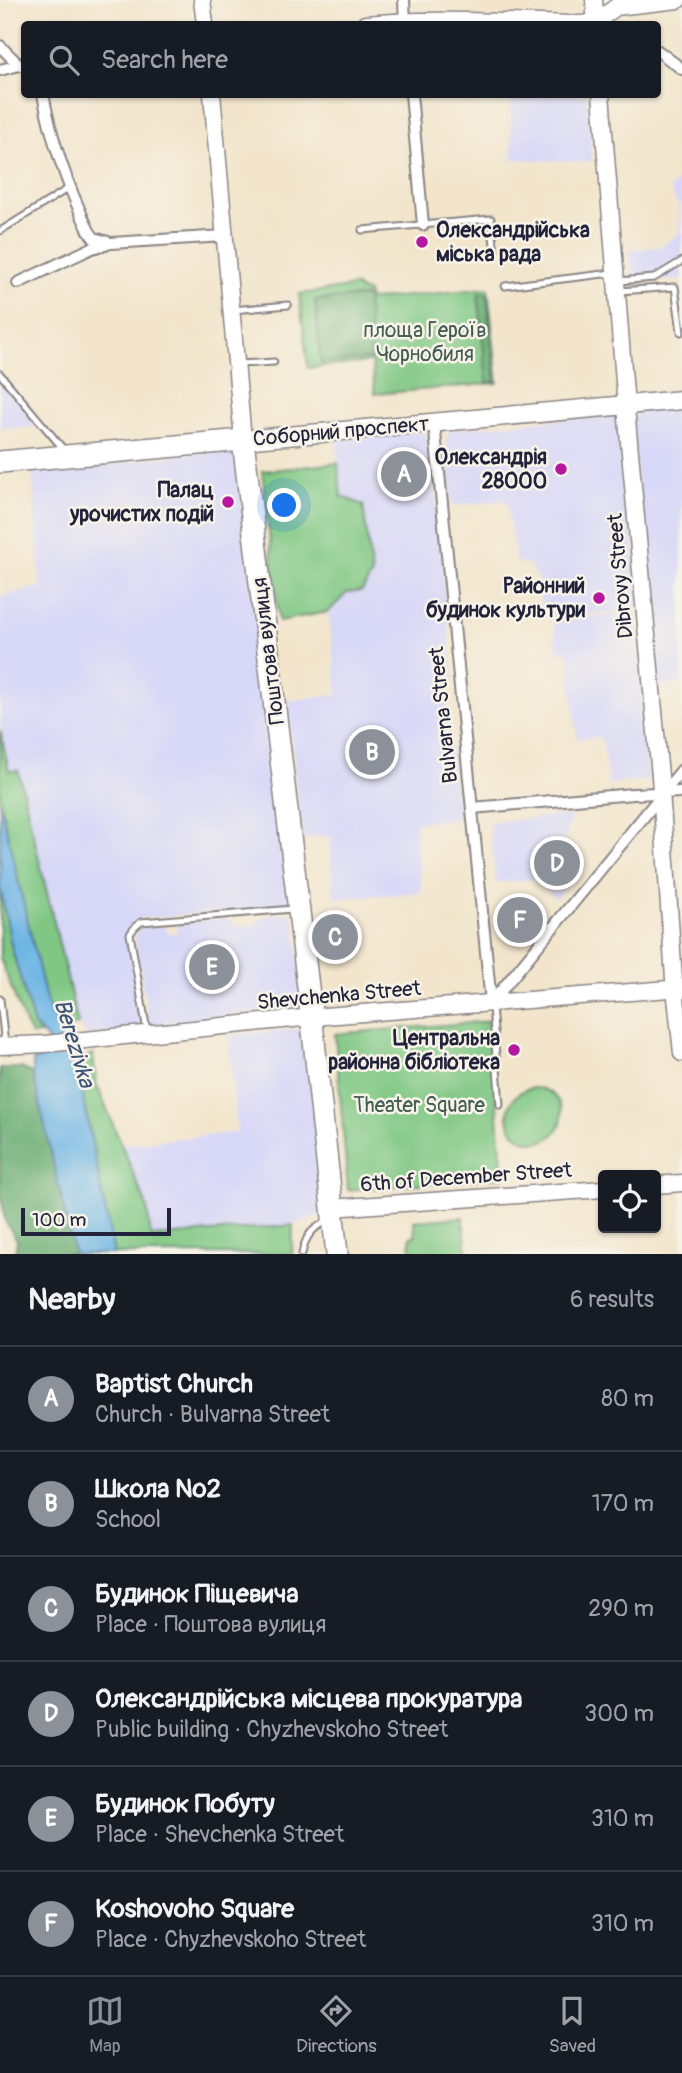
<!DOCTYPE html>
<meta charset="utf-8">
<style>
:root{--surface:#171b24;--page:#20242c;--text:#f1f3f6;--muted:#9ea1a6;--line:#363941;--accent:#8c9099}
body{margin:0;font-family:Pangolin,sans-serif;background:var(--page);color:var(--text)}
.controls{position:absolute;right:21px;bottom:21px;display:grid;overflow:hidden;border-radius:7px;box-shadow:0 2px 5px #0004}
.controls button{width:63px;height:63px;display:grid;place-items:center;padding:0;border:0;border-bottom:2px solid var(--line);background:var(--surface);color:var(--text);font:35px sans-serif}
.scale{position:absolute;left:21px;bottom:18px;width:150px;box-sizing:border-box;padding-left:7px;border:4px solid #22223b;border-top:0;font-size:19px;line-height:24px;white-space:nowrap;color:#22223b;-webkit-text-stroke:5px #f7f3e8;paint-order:stroke}
.you{position:absolute;left:285px;top:506px;width:24px;height:24px;margin:-18px;border:5px solid #fff;border-radius:50%;background:#1a73e8;box-shadow:0 0 0 10px #1a73e833}
.badge{display:grid;place-items:center;width:46px;height:46px;border-radius:50%;background:var(--accent);color:#fff;font-size:23px;font-weight:700}
.pin{position:absolute;translate:-50% -50%;border:4px solid #fff;box-shadow:0 2px 7px #0006}
.list{margin:0;padding:0;list-style:none}
h2{display:flex;justify-content:space-between;align-items:center;height:91px;margin:0;padding:0 28px;font-size:30px}
h2 small{font-size:23px;font-weight:400;color:var(--muted)}
.list li{display:grid;grid-template-columns:46px 1fr auto;gap:21px;align-items:center;box-sizing:border-box;height:105px;padding:0 28px;border-top:2px solid var(--line)}
.list b{display:block;font-size:26px;white-space:nowrap}
.list p{margin:0;font-size:23px;white-space:nowrap;color:var(--muted)}
.list em{font-size:23px;font-style:normal;color:var(--muted)}
.icon{flex:none;width:38px;height:38px;fill:none;stroke:currentColor;stroke-width:2;stroke-linecap:round;stroke-linejoin:round}
.map{position:relative;flex:none;width:682px;height:1254px;overflow:hidden}
.search{position:absolute;background:var(--surface);box-shadow:0 2px 5px #0004;left:21px;right:21px;top:21px;height:77px;display:flex;align-items:center;gap:18px;box-sizing:border-box;padding:0 24px;border-radius:7px;color:var(--muted);font-size:26px}
.sheet{height:721px;background:var(--surface)}
nav{display:flex;justify-content:space-around;align-items:center;box-sizing:border-box;height:98px;border-top:2px solid var(--line);background:var(--surface);font-size:19px;color:var(--muted)}
nav a{display:grid;justify-items:center;gap:4px}
nav .on{color:var(--accent)}
.map>svg:first-child{display:block}
.built{fill:#d7d7f8}
.green{fill:#7fc783;stroke:#50745f;stroke-width:2}
.forest{fill:#67ac71;stroke:#446756;stroke-width:2}
.water{fill:#6db5e5;stroke:#486c90;stroke-width:2}
.lines{fill:none;stroke-linecap:round;stroke-linejoin:round}
.lane-casing{stroke:#8a8484;stroke-width:9}
.street-casing{stroke:#8a8484;stroke-width:14}
.secondary-casing{stroke:#8a8484;stroke-width:19}
.primary-casing{stroke:#8a8484;stroke-width:21}
.highway-casing{stroke:#8a8484;stroke-width:24}
.lane{stroke:#fff;stroke-width:5}
.street{stroke:#fff;stroke-width:10}
.secondary{stroke:#fff;stroke-width:16}
.primary{stroke:#fff;stroke-width:18}
.highway{stroke:#fff;stroke-width:21}
.poi-dot{fill:#b5179e;stroke:#f7f3e8;stroke-width:2.5}
.labels{text-anchor:middle;stroke-width:5;stroke-linejoin:round;paint-order:stroke}
.poi-label{font-size:21px;font-weight:bold;fill:#22223b;stroke:#f7f3e8;text-anchor:end}
.park-label{font-size:21px;fill:#435c54;stroke:#f7f3e8}
.street-label{font-size:21px;fill:#22223b;stroke:#f7f3e8}
.water-label{font-size:23px;font-style:italic;fill:#3c5576;stroke:#f7f3e8}
</style>
<div class="map">
<svg width="682" height="1254" viewBox="0 0 682 1254">
<rect width="100%" height="100%" fill="#f7f3e8"/>
<filter id="ink" filterUnits="userSpaceOnUse"><feTurbulence type="fractalNoise" baseFrequency=".0143" numOctaves="2"/><feDisplacementMap in="SourceGraphic" scale="14" xChannelSelector="R" yChannelSelector="G"/><feConvolveMatrix kernelMatrix="1 2 1 2 8 2 1 2 1" color-interpolation-filters="sRGB"/></filter>
<filter id="wash" filterUnits="userSpaceOnUse"><feTurbulence type="fractalNoise" baseFrequency=".00686" numOctaves="4" result="noise"/><feDisplacementMap in="SourceGraphic" scale="28" xChannelSelector="R" yChannelSelector="G"/><feGaussianBlur stdDeviation="1.57" result="paint"/><feColorMatrix in="noise" values="0 0 0 0 0 0 0 0 0 0 0 0 0 0 0 0 0 1.4 0 .05"/><feComposite in="paint" operator="in"/></filter>
<g filter="url(#wash)">
<rect width="100%" height="100%" fill="#f2e5cc"/>
<g class="built">
<path d="M 510,95 L 587,95 L 592,162 L 512,159 Z"/>
<path d="M 682,177 L 682,279 L 633,283 L 630,250 L 660,247 L 678,235 L 680,210 L 670,188 Z"/>
<path d="M 0,379 L 35,421 L 34,427 L 0,429 Z"/>
<path d="M 682,407 L 682,684 L 656,686 L 632,423 L 635,415 L 644,410 Z"/>
<path d="M 612,415 L 616,417 L 622,424 L 640,610 L 542,618 L 539,581 L 528,563 L 516,563 L 506,500 L 452,506 L 446,441 L 448,433 L 455,429 Z"/>
<path d="M 421,432 L 430,439 L 454,681 L 444,682 L 459,818 L 415,823 L 422,892 L 334,899 L 329,836 L 302,838 L 287,701 L 338,694 L 328,612 L 347,593 L 336,441 Z"/>
<path d="M 229,450 L 235,451 L 294,905 L 136,919 L 127,935 L 143,1028 L 87,1035 L 78,1024 L 18,771 L 9,771 L 0,730 L 0,596 L 41,587 L 32,471 Z"/>
<path d="M 635,613 L 649,780 L 608,784 L 605,755 L 600,737 L 577,739 L 568,652 L 556,651 L 553,620 Z"/>
<path d="M 571,815 L 564,843 L 586,862 L 556,899 L 537,879 L 496,883 L 489,822 Z"/>
<path d="M 282,913 L 288,914 L 295,920 L 304,1003 L 300,1011 L 285,1009 L 198,1018 L 195,1020 L 168,1021 L 162,1027 L 152,1028 L 149,1023 L 135,937 L 136,933 L 142,927 L 163,925 L 166,928 L 168,934 L 176,933 L 178,923 L 225,918 L 238,926 L 253,925 L 267,915 Z"/>
<path d="M 302,1029 L 305,1030 L 326,1212 L 293,1225 L 151,1237 L 147,1207 L 121,1145 L 237,1132 L 228,1035 Z"/>
</g>
<g class="green">
<path d="M 356,286 L 360,290 L 368,292 L 369,300 L 488,288 L 498,383 L 375,394 L 372,362 L 308,368 L 299,294 Z"/>
<path d="M 338,463 L 341,496 L 363,505 L 372,574 L 362,591 L 347,593 L 328,612 L 279,621 L 262,471 Z"/>
<path d="M 0,730 L 9,771 L 18,770 L 78,1024 L 62,1031 L 56,1024 L 47,1005 L 0,802 Z"/>
<path d="M 0,887 L 12,949 L 34,1025 L 41,1034 L 32,1035 L 26,1026 L 0,958 Z"/>
<path d="M 490,1021 L 503,1177 L 348,1190 L 335,1034 Z"/>
<path d="M 93,1054 L 96,1083 L 147,1207 L 151,1237 L 293,1225 L 292,1254 L 114,1254 L 78,1073 L 74,1062 Z"/>
<circle cx="535" cy="1115" r="27"/>
<path d="M 463,1217 L 467,1254 L 411,1254 L 410,1237 L 415,1236 L 414,1221 Z"/>
</g>
<g class="forest">
<path d="M 487,293 L 496,381 L 487,382 L 478,294 Z"/>
<path d="M 367,296 L 372,359 L 321,363 L 315,300 Z"/>
<path d="M 0,1068 L 22,1068 L 33,1074 L 74,1254 L 15,1254 L 17,1240 L 5,1221 L 0,1188 Z"/>
</g>
<path class="water" d="M 0,802 L 47,1004 L 56,1024 L 62,1031 L 69,1058 L 74,1062 L 78,1073 L 114,1254 L 74,1254 L 33,1074 L 33,1061 L 47,1055 L 47,1039 L 34,1025 L 12,949 L 0,887 Z"/>
</g>
<g filter="url(#ink)">
<g class="lines">
<g class="lane-casing">
<g id="lane">
<path d="M 362,230 L 491,219 L 495,253"/>
<path d="M 0,231 L 69,188"/>
<path d="M 619,281 L 654,278 L 682,261"/>
<path d="M 505,286 L 612,273"/>
<path d="M 619,291 L 675,287 L 681,332"/>
<path d="M 232,310 L 288,305"/>
<path d="M 240,364 L 274,362"/>
<path d="M 0,374 L 65,451"/>
<path d="M 0,999 L 5,1045"/>
<path d="M 492,1006 L 500,1105"/>
<path d="M 147,1031 L 130,934 L 135,927 L 141,922 L 292,909"/>
<path d="M 302,1254 C 305,1237 312,1227 329,1221"/>
</g>
</g>
<g class="street-casing">
<g id="street">
<path d="M 404,0 L 405,24"/>
<path d="M 0,46 L 19,65 L 24,65"/>
<path d="M 658,51 L 682,69"/>
<path d="M 0,70 L 19,65"/>
<path d="M 43,94 C 52,143 68,187 89,231 L 94,238 L 108,242"/>
<path d="M 411,94 L 423,225"/>
<path d="M 18,283 L 92,248 L 111,243 L 225,236"/>
<path d="M 434,422 L 491,1003"/>
<path d="M 472,808 L 633,794 L 682,792"/>
<path d="M 491,1003 L 682,770"/>
</g>
</g>
<g class="secondary-casing">
<g id="secondary">
<path d="M 202,0 L 205,24"/>
<path d="M 594,0 L 596,24"/>
<path d="M 365,24 C 437,17 509,23 582,24 L 596,22 L 616,7 L 678,0"/>
<path d="M 212,94 L 243,440"/>
<path d="M 601,94 L 628,431 L 660,776 L 674,979 L 682,1053"/>
<path d="M 0,1046 L 45,1044 L 312,1017 L 682,988"/>
<path d="M 656,1185 L 682,1183"/>
<path d="M 331,1208 L 603,1189"/>
</g>
</g>
<g class="primary-casing">
<path id="primary" d="M 243,440 L 682,400"/>
</g>
<g class="highway-casing">
<path id="highway" d="M 0,462 L 243,440 L 310,1004 L 337,1254"/>
</g>
<use href="#lane" class="lane"/>
<use href="#street" class="street"/>
<use href="#secondary" class="secondary"/>
<use href="#primary" class="primary"/>
<use href="#highway" class="highway"/>
</g>
</g>
<g class="poi-dot">
<circle cx="422" cy="242" r="7"/>
<circle cx="561" cy="469" r="7"/>
<circle cx="228" cy="502" r="7"/>
<circle cx="599" cy="598" r="7"/>
<circle cx="514" cy="1050" r="7"/>
</g>
<g class="labels">
<g class="poi-label">
<text x="436" y="237" text-anchor="start">Олександрійська<tspan x="436" dy="24">міська рада</tspan></text>
<text x="547" y="464">Олександрія<tspan x="547" dy="24">28000</tspan></text>
<text x="214" y="497">Палац<tspan x="214" dy="24">урочистих подій</tspan></text>
<text x="585" y="593">Районний<tspan x="585" dy="24">будинок культури</tspan></text>
<text x="500" y="1045">Центральна<tspan x="500" dy="24">районна бібліотека</tspan></text>
</g>
<g class="park-label">
<text x="425" y="337">площа Героїв<tspan x="425" dy="24">Чорнобиля</tspan></text>
<text x="419" y="1112">Theater Square</text>
</g>
<g class="street-label">
<text transform="translate(341 431) rotate(-5)" y="7">Соборний проспект</text>
<text transform="translate(620 576) rotate(-95)" y="7">Dibrovy Street</text>
<text transform="translate(268 651) rotate(-97)" y="7">Поштова вулиця</text>
<text transform="translate(443 715) rotate(-96)" y="7">Bulvarna Street</text>
<text transform="translate(339 995) rotate(-5)" y="7">Shevchenka Street</text>
<text transform="translate(466 1177) rotate(-4)" y="7">6th of December Street</text>
</g>
<g class="water-label">
<text transform="translate(75 1043) rotate(73)" y="8">Berezivka</text>
</g>
</g>
</svg>
<div class="controls">
<button><svg class="icon" aria-label="locate" viewBox="0 0 24 24"><circle cx="12" cy="12" r="6"/><path d="M12 2v4M12 18v4M2 12h4M18 12h4"/></svg></button>
</div>
<div class="scale">100 m</div>
<div class="you"></div>
<div class="pin badge" style="left:404px;top:474px">A</div>
<div class="pin badge" style="left:372px;top:752px">B</div>
<div class="pin badge" style="left:335px;top:937px">C</div>
<div class="pin badge" style="left:557px;top:863px">D</div>
<div class="pin badge" style="left:212px;top:967px">E</div>
<div class="pin badge" style="left:520px;top:920px">F</div>
<div class="search"><svg class="icon" aria-label="search" viewBox="0 0 24 24"><circle cx="10" cy="10" r="6"/><path d="M15 15l6 6"/></svg>Search here</div>
</div>
<section class="sheet">
<h2>Nearby<small>6 results</small></h2>
<ul class="list">
<li><span class="badge">A</span><div><b>Baptist Church</b><p>Church · Bulvarna Street</p></div><em>80 m</em></li>
<li><span class="badge">B</span><div><b>Школа №2</b><p>School</p></div><em>170 m</em></li>
<li><span class="badge">C</span><div><b>Будинок Піщевича</b><p>Place · Поштова вулиця</p></div><em>290 m</em></li>
<li><span class="badge">D</span><div><b>Олександрійська місцева прокуратура</b><p>Public building · Chyzhevskoho Street</p></div><em>300 m</em></li>
<li><span class="badge">E</span><div><b>Будинок Побуту</b><p>Place · Shevchenka Street</p></div><em>310 m</em></li>
<li><span class="badge">F</span><div><b>Koshovoho Square</b><p>Place · Chyzhevskoho Street</p></div><em>310 m</em></li>
</ul>
</section>
<nav>
<a class="on"><svg class="icon" aria-label="map" viewBox="0 0 24 24"><path d="M3 6l6-2 6 2 6-2v14l-6 2-6-2-6 2zM9 4v14M15 6v14"/></svg>Map</a>
<a><svg class="icon" aria-label="directions" viewBox="0 0 24 24"><path d="M12 3l9 9-9 9-9-9zM9 14v-3h6M13 9l2 2-2 2"/></svg>Directions</a>
<a><svg class="icon" aria-label="saved" viewBox="0 0 24 24"><path d="M7 4h10v16l-5-4-5 4z"/></svg>Saved</a>
</nav>
